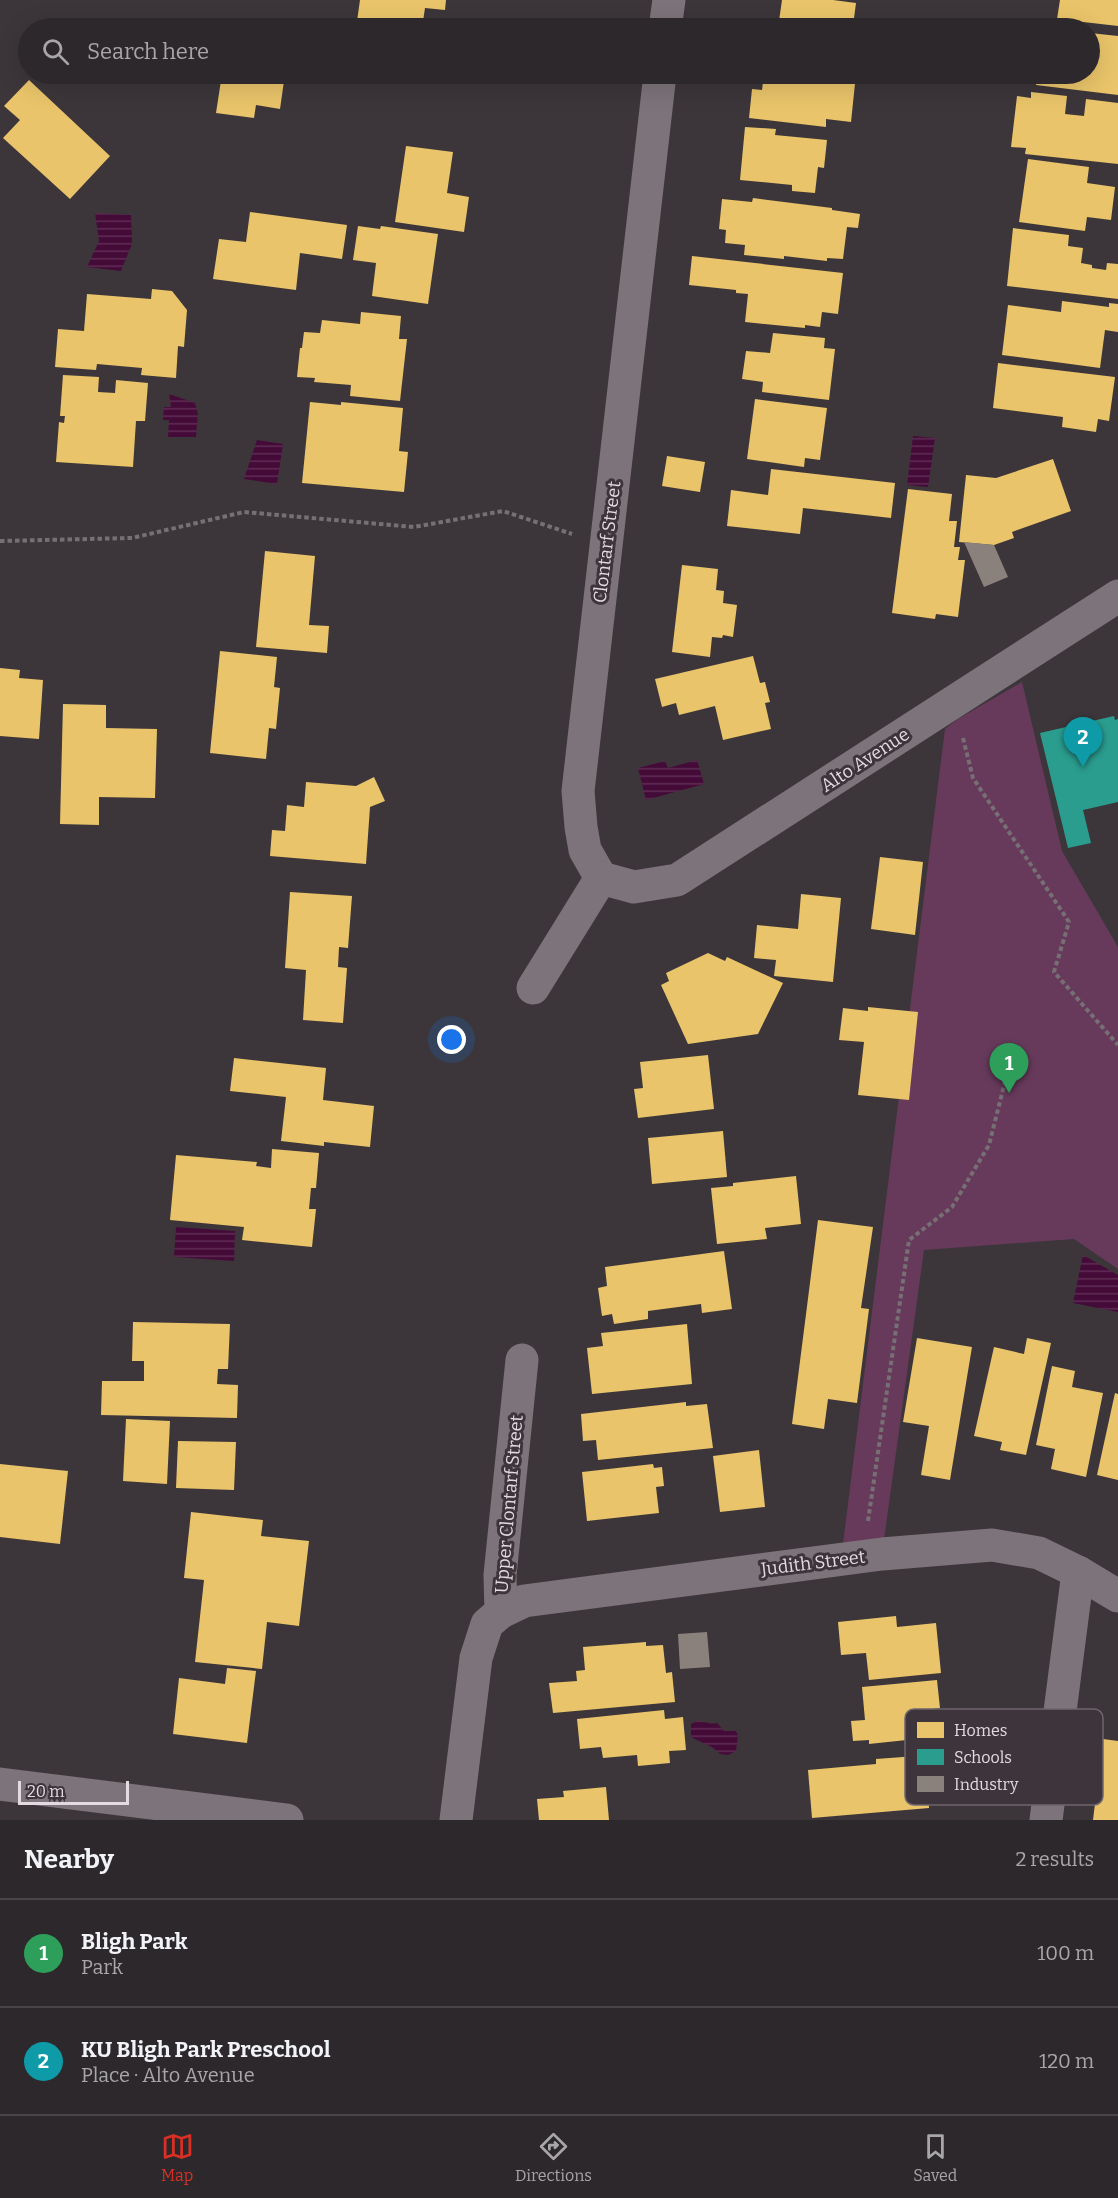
<!DOCTYPE html>
<meta charset="utf-8">
<style>
:root{--surface:#2d282c;--page:#393438;--text:#f1f3f6;--muted:#a7a6a9;--line:#484448;--accent:#d93025}
body{margin:0;font-family:Bitter,serif;background:var(--page);color:var(--text)}
.scale{position:absolute;left:18px;bottom:15px;width:111px;box-sizing:border-box;padding-left:6px;border:3px solid #e2dce0;border-top:0;font-size:16px;line-height:21px;white-space:nowrap;color:#e2dce0;-webkit-text-stroke:4px #3e343b;paint-order:stroke}
.you{position:absolute;left:452px;top:1040px;width:21px;height:21px;margin:-15px;border:4px solid #fff;border-radius:50%;background:#1a73e8;box-shadow:0 0 0 9px #1a73e833}
.badge{display:grid;place-items:center;width:39px;height:39px;border-radius:50%;background:var(--accent);color:#fff;font-size:20px;font-weight:700}
.pin{position:absolute;translate:-50% -50px;filter:drop-shadow(0 2px 3px #0008)}
.pin::after{content:'';position:absolute;top:32px;width:21px;height:18px;background:inherit;clip-path:polygon(0 0,100% 0,50% 100%)}
.list{margin:0;padding:0;list-style:none}
h2{display:flex;justify-content:space-between;align-items:center;height:78px;margin:0;padding:0 24px;font-size:26px}
h2 small{font-size:20px;font-weight:400;color:var(--muted)}
.list li{display:grid;grid-template-columns:39px 1fr auto;gap:18px;align-items:center;box-sizing:border-box;height:108px;padding:0 24px;border-top:2px solid var(--line)}
.list b{display:block;font-size:22px;white-space:nowrap}
.list p{margin:0;font-size:20px;white-space:nowrap;color:var(--muted)}
.list em{font-size:20px;font-style:normal;color:var(--muted)}
.icon{flex:none;width:33px;height:33px;fill:none;stroke:currentColor;stroke-width:2;stroke-linecap:round;stroke-linejoin:round}
.map{position:relative;flex:none;width:1118px;height:1820px;overflow:hidden}
.search{position:absolute;background:var(--surface);box-shadow:0 6px 24px #0002;left:18px;right:18px;top:18px;height:66px;display:flex;align-items:center;gap:15px;box-sizing:border-box;padding:0 21px;border-radius:33px;color:var(--muted);font-size:22px}
.sheet{height:294px;background:var(--surface)}
nav{display:flex;justify-content:space-around;align-items:center;box-sizing:border-box;height:84px;border-top:2px solid var(--line);background:var(--surface);font-size:16px;color:var(--muted)}
nav a{display:grid;justify-items:center;gap:3px}
nav .on{color:var(--accent)}
.map>svg:first-child{display:block}
.park{fill:#673a5b}
.water{fill:url(#water-rules)}
.homes{fill:#e9c46a}
.schools{fill:#2a9d8f}
.industry{fill:#8a817c}
.lines{fill:none;stroke-linecap:round;stroke-linejoin:round}
.path{stroke:#766f74;stroke-width:4;stroke-dasharray:4.5 3;stroke-linecap:butt}
.minor{stroke:#7d737a;stroke-width:33}
.labels{text-anchor:middle;stroke-width:6;stroke-linejoin:round;paint-order:stroke}
.street-label{font-size:18px;fill:#e2dce0;stroke:#3e343b}
.key{fill:#3e343b;stroke:#6f666d;stroke-width:1.5}
.key-label{font-size:16px;fill:#e2dce0}
</style>
<div class="map">
<svg width="1118" height="1820" viewBox="0 0 1118 1820">
<defs>
<pattern id="water-rules" width="6" height="5" patternUnits="userSpaceOnUse" patternTransform="scale(1.5)"><rect width="6" height="5" fill="#440a38"/><path d="M0 2.5h6" fill="none" stroke="#5f2d54"/></pattern>
</defs>
<rect width="100%" height="100%" fill="#3c363a"/>
<path class="park" d="M 1022,682 L 1062,851 L 1118,947 L 1118,1269 L 1074,1239 L 924,1250 L 882,1554 L 841,1560 L 945,729 L 958,719 Z"/>
<g class="water">
<path d="M 95,213 L 131,215 L 132,244 L 121,271 L 87,267 L 99,241 Z"/>
<path d="M 169,394 L 195,403 L 198,414 L 196,437 L 168,437 L 169,420 L 163,420 L 164,407 L 171,407 Z"/>
<path d="M 913,436 L 935,438 L 928,487 L 907,485 Z"/>
<path d="M 257,440 L 283,444 L 277,484 L 244,479 Z"/>
<path d="M 697,760 L 704,784 L 646,800 L 638,768 L 665,761 L 668,768 Z"/>
<path d="M 176,1227 L 235,1231 L 234,1261 L 174,1257 Z"/>
<path d="M 1083,1255 L 1118,1275 L 1118,1312 L 1073,1303 Z"/>
<path d="M 697,1721 C 705,1721 710,1725 717,1723 L 724,1731 L 736,1731 L 738,1736 L 736,1751 L 728,1755 L 720,1754 C 713,1745 701,1743 691,1737 L 691,1724 Z"/>
</g>
<g class="homes">
<path d="M 360,0 L 446,0 L 445,10 L 425,8 L 422,28 L 356,28 Z"/>
<path d="M 782,0 L 833,0 L 856,3 L 853,26 L 859,28 L 778,28 Z"/>
<path d="M 1060,0 L 1118,0 L 1118,26 L 1057,19 Z"/>
<path d="M 1090,33 L 1118,36 L 1118,95 L 1036,85 L 1037,74 L 1090,74 Z"/>
<path d="M 222,74 L 285,74 L 280,109 L 256,105 L 254,118 L 216,113 Z"/>
<path d="M 764,74 L 856,74 L 851,122 L 826,119 L 826,127 L 749,118 L 752,89 L 762,90 Z"/>
<path d="M 29,80 L 110,156 L 70,199 L 3,138 L 20,120 L 4,106 Z"/>
<path d="M 1031,92 L 1067,96 L 1065,114 L 1084,116 L 1086,99 L 1118,103 L 1118,164 L 1025,154 L 1026,148 L 1011,147 L 1017,96 L 1031,98 Z"/>
<path d="M 745,127 L 776,129 L 775,135 L 827,140 L 824,168 L 818,167 L 815,193 L 792,191 L 792,185 L 740,180 Z"/>
<path d="M 406,146 L 453,152 L 447,193 L 469,197 L 464,232 L 395,222 Z"/>
<path d="M 1028,159 L 1089,167 L 1087,183 L 1115,187 L 1111,220 L 1087,217 L 1085,231 L 1019,222 Z"/>
<path d="M 753,198 L 832,208 L 832,210 L 860,214 L 858,228 L 847,227 L 843,259 L 827,258 L 827,261 L 784,256 L 784,259 L 744,255 L 745,245 L 725,243 L 726,230 L 719,229 L 722,199 L 752,202 Z"/>
<path d="M 250,212 L 347,225 L 342,259 L 300,253 L 296,290 L 213,279 L 219,239 L 246,242 Z"/>
<path d="M 358,226 L 380,229 L 381,226 L 438,234 L 428,304 L 372,296 L 376,263 L 353,260 Z"/>
<path d="M 1013,228 L 1069,235 L 1068,246 L 1083,248 L 1081,263 L 1092,265 L 1092,268 L 1106,270 L 1107,263 L 1118,264 L 1118,299 L 1007,286 Z"/>
<path d="M 692,256 L 843,273 L 838,314 L 822,312 L 820,327 L 805,325 L 805,328 L 745,322 L 748,294 L 736,293 L 736,290 L 689,285 Z"/>
<path d="M 152,289 L 172,291 L 187,310 L 184,347 L 178,346 L 176,378 L 141,375 L 142,368 L 97,364 L 96,370 L 55,367 L 58,329 L 84,331 L 87,294 L 151,299 Z"/>
<path d="M 1062,301 L 1109,307 L 1109,303 L 1118,304 L 1118,332 L 1105,330 L 1100,368 L 1002,355 L 1008,305 L 1061,312 Z"/>
<path d="M 361,312 L 401,316 L 399,339 L 407,339 L 400,401 L 350,396 L 351,385 L 314,382 L 315,378 L 297,377 L 300,348 L 302,348 L 304,332 L 320,333 L 322,320 L 360,324 Z"/>
<path d="M 773,333 L 825,338 L 824,348 L 835,349 L 829,400 L 762,392 L 763,382 L 742,379 L 746,351 L 770,353 Z"/>
<path d="M 998,363 L 1115,377 L 1109,421 L 1098,419 L 1096,432 L 1062,427 L 1063,417 L 993,408 Z"/>
<path d="M 63,375 L 99,377 L 98,392 L 115,393 L 116,380 L 148,383 L 145,421 L 136,421 L 133,467 L 56,462 L 59,422 L 64,423 L 65,416 L 60,416 Z"/>
<path d="M 755,399 L 827,408 L 820,460 L 805,458 L 804,467 L 747,459 Z"/>
<path d="M 310,402 L 341,405 L 341,402 L 403,408 L 399,451 L 408,452 L 404,492 L 302,483 Z"/>
<path d="M 667,456 L 705,462 L 700,492 L 662,486 Z"/>
<path d="M 1053,459 L 1071,511 L 1012,532 L 1014,538 L 994,545 L 959,542 L 966,475 L 996,478 Z"/>
<path d="M 771,469 L 895,483 L 891,518 L 803,508 L 800,534 L 727,526 L 731,490 L 768,495 Z"/>
<path d="M 908,489 L 952,494 L 949,521 L 957,521 L 954,547 L 960,547 L 958,560 L 965,560 L 958,617 L 936,614 L 935,619 L 892,613 Z"/>
<path d="M 265,551 L 315,556 L 309,625 L 329,626 L 327,653 L 256,647 Z"/>
<path d="M 682,565 L 718,569 L 716,590 L 724,591 L 723,603 L 737,605 L 733,637 L 723,635 L 722,638 L 712,637 L 710,657 L 672,652 Z"/>
<path d="M 220,651 L 277,657 L 274,687 L 280,688 L 276,729 L 269,728 L 266,759 L 210,753 Z"/>
<path d="M 753,656 L 760,683 L 765,682 L 770,702 L 765,703 L 771,729 L 723,740 L 715,706 L 679,715 L 676,703 L 662,707 L 655,679 Z"/>
<path d="M 0,668 L 20,670 L 19,678 L 43,680 L 39,739 L 0,736 Z"/>
<path d="M 63,704 L 106,705 L 106,728 L 157,729 L 155,798 L 99,797 L 99,825 L 60,824 Z"/>
<path d="M 374,777 L 385,801 L 370,807 L 366,864 L 270,856 L 272,830 L 285,831 L 287,805 L 304,807 L 306,782 L 356,786 Z"/>
<path d="M 880,857 L 923,862 L 915,935 L 871,929 Z"/>
<path d="M 290,892 L 352,896 L 348,948 L 339,947 L 338,967 L 347,968 L 343,1023 L 303,1020 L 306,970 L 285,968 Z"/>
<path d="M 801,894 L 841,898 L 833,982 L 774,976 L 776,960 L 754,958 L 757,925 L 798,929 Z"/>
<path d="M 708,953 L 725,961 L 727,957 L 783,983 L 758,1034 L 688,1044 L 661,985 L 669,981 L 666,973 Z"/>
<path d="M 868,1007 L 918,1012 L 909,1100 L 858,1095 L 864,1042 L 839,1040 L 843,1008 L 868,1011 Z"/>
<path d="M 708,1055 L 714,1109 L 638,1118 L 634,1089 L 643,1088 L 640,1062 Z"/>
<path d="M 234,1058 L 326,1068 L 323,1100 L 374,1106 L 370,1147 L 324,1142 L 324,1146 L 281,1141 L 286,1097 L 230,1091 Z"/>
<path d="M 723,1131 L 727,1177 L 652,1184 L 648,1138 Z"/>
<path d="M 272,1149 L 319,1153 L 316,1188 L 311,1188 L 309,1209 L 316,1209 L 312,1247 L 242,1240 L 244,1227 L 170,1220 L 176,1155 L 257,1162 L 256,1166 L 271,1168 Z"/>
<path d="M 796,1176 L 801,1224 L 765,1228 L 767,1239 L 717,1244 L 711,1188 L 733,1186 L 733,1183 Z"/>
<path d="M 818,1220 L 873,1227 L 861,1308 L 869,1309 L 857,1403 L 828,1399 L 824,1429 L 792,1424 Z"/>
<path d="M 724,1251 L 732,1309 L 702,1313 L 701,1304 L 648,1311 L 648,1319 L 614,1324 L 612,1314 L 602,1316 L 598,1288 L 607,1286 L 605,1267 Z"/>
<path d="M 133,1322 L 230,1324 L 228,1369 L 218,1369 L 217,1384 L 238,1385 L 237,1418 L 101,1415 L 102,1381 L 144,1381 L 144,1361 L 132,1361 Z"/>
<path d="M 687,1324 L 692,1384 L 592,1394 L 587,1348 L 603,1346 L 601,1333 Z"/>
<path d="M 917,1338 L 972,1347 L 950,1480 L 921,1475 L 929,1426 L 903,1422 Z"/>
<path d="M 1027,1338 L 1051,1343 L 1026,1455 L 1000,1450 L 1002,1442 L 974,1436 L 994,1347 L 1024,1354 Z"/>
<path d="M 1052,1366 L 1075,1371 L 1072,1387 L 1103,1393 L 1086,1477 L 1051,1469 L 1055,1449 L 1036,1445 Z"/>
<path d="M 1115,1393 L 1118,1394 L 1118,1480 L 1097,1475 Z"/>
<path d="M 686,1402 L 686,1406 L 707,1404 L 713,1448 L 598,1460 L 596,1440 L 583,1441 L 581,1414 Z"/>
<path d="M 126,1419 L 170,1421 L 167,1484 L 123,1481 Z"/>
<path d="M 178,1441 L 236,1442 L 234,1490 L 176,1488 Z"/>
<path d="M 759,1450 L 765,1507 L 720,1512 L 713,1456 Z"/>
<path d="M 0,1464 L 68,1471 L 60,1544 L 0,1537 Z"/>
<path d="M 653,1464 L 654,1468 L 662,1467 L 664,1486 L 656,1487 L 659,1513 L 587,1521 L 582,1472 Z"/>
<path d="M 191,1512 L 263,1520 L 261,1536 L 309,1541 L 299,1626 L 267,1622 L 262,1669 L 195,1662 L 204,1580 L 184,1578 Z"/>
<path d="M 896,1616 L 897,1627 L 936,1623 L 941,1673 L 869,1680 L 866,1653 L 841,1655 L 838,1622 Z"/>
<path d="M 646,1642 L 646,1646 L 663,1645 L 666,1673 L 672,1672 L 675,1702 L 553,1713 L 549,1683 L 577,1681 L 576,1671 L 585,1670 L 583,1647 Z"/>
<path d="M 227,1668 L 256,1671 L 247,1743 L 173,1734 L 179,1678 L 225,1684 Z"/>
<path d="M 937,1680 L 940,1708 L 932,1709 L 935,1737 L 869,1744 L 869,1740 L 853,1741 L 851,1721 L 865,1720 L 862,1687 Z"/>
<path d="M 664,1710 L 665,1719 L 683,1717 L 686,1750 L 669,1751 L 670,1763 L 638,1766 L 637,1755 L 603,1758 L 601,1747 L 580,1749 L 577,1719 Z"/>
<path d="M 1103,1739 L 1118,1741 L 1118,1820 L 1093,1820 L 1097,1787 L 1093,1786 L 1095,1776 L 1099,1777 Z"/>
<path d="M 930,1755 L 933,1785 L 928,1785 L 929,1808 L 812,1818 L 808,1770 L 876,1764 L 876,1759 Z"/>
<path d="M 606,1787 L 609,1820 L 539,1820 L 537,1799 L 564,1797 L 563,1791 Z"/>
</g>
<path class="schools" d="M 1114,716 L 1115,720 L 1118,719 L 1118,802 L 1083,810 L 1091,843 L 1068,848 L 1040,733 Z"/>
<g class="industry">
<path d="M 964,542 L 994,545 L 1008,577 L 984,587 Z"/>
<path d="M 707,1632 L 710,1667 L 680,1669 L 678,1634 Z"/>
</g>
<g class="lines">
<g class="path">
<path d="M 0,541 L 132,538 L 244,512 L 414,527 L 503,511 L 572,534"/>
<path d="M 963,738 L 973,778 L 1069,922 L 1054,972 L 1118,1045"/>
<path d="M 868,1521 L 909,1240 L 952,1207 L 989,1145 L 1012,1054"/>
</g>
<g class="minor">
<path d="M 665,28 L 669,0"/>
<path d="M 601,878 L 585,850 L 581,827 L 578,791 L 660,74"/>
<path d="M 601,878 L 634,887 L 677,880 L 1118,596"/>
<path d="M 533,988 L 601,878"/>
<path d="M 501,1612 L 524,1601 L 882,1554 L 992,1545 L 1039,1553 L 1078,1572 L 1118,1596"/>
<path d="M 0,1784 L 287,1820"/>
<path d="M 456,1820 L 476,1658 L 487,1624 L 501,1612 L 500,1575 L 522,1360"/>
<path d="M 1046,1820 L 1078,1572"/>
</g>
</g>
<g class="labels">
<g class="street-label">
<text transform="translate(607 542) rotate(-83)" y="6">Clontarf Street</text>
<text transform="translate(865 760) rotate(-33)" y="6">Alto Avenue</text>
<text transform="translate(509 1504) rotate(-85)" y="6">Upper Clontarf Street</text>
<text transform="translate(813 1563) rotate(-7)" y="6">Judith Street</text>
</g>
</g>
<rect x="905" y="1709" width="198" height="96" rx="9" class="key"/>
<rect x="917" y="1722" width="27" height="16" fill="#e9c46a"/>
<rect x="917" y="1749" width="27" height="16" fill="#2a9d8f"/>
<rect x="917" y="1776" width="27" height="16" fill="#8a817c"/>
<g class="key-label">
<text x="954" y="1736">Homes</text>
<text x="954" y="1763">Schools</text>
<text x="954" y="1790">Industry</text>
</g>
</svg>
<div class="scale">20 m</div>
<div class="you"></div>
<div class="pin badge" style="left:1009px;top:1093px;background:#2e9e5b">1</div>
<div class="pin badge" style="left:1083px;top:767px;background:#0f9aa8">2</div>
<div class="search"><svg class="icon" aria-label="search" viewBox="0 0 24 24"><circle cx="10" cy="10" r="6"/><path d="M15 15l6 6"/></svg>Search here</div>
</div>
<section class="sheet">
<h2>Nearby<small>2 results</small></h2>
<ul class="list">
<li><span class="badge" style="background:#2e9e5b">1</span><div><b>Bligh Park</b><p>Park</p></div><em>100 m</em></li>
<li><span class="badge" style="background:#0f9aa8">2</span><div><b>KU Bligh Park Preschool</b><p>Place · Alto Avenue</p></div><em>120 m</em></li>
</ul>
</section>
<nav>
<a class="on"><svg class="icon" aria-label="map" viewBox="0 0 24 24"><path d="M3 6l6-2 6 2 6-2v14l-6 2-6-2-6 2zM9 4v14M15 6v14"/></svg>Map</a>
<a><svg class="icon" aria-label="directions" viewBox="0 0 24 24"><path d="M12 3l9 9-9 9-9-9zM9 14v-3h6M13 9l2 2-2 2"/></svg>Directions</a>
<a><svg class="icon" aria-label="saved" viewBox="0 0 24 24"><path d="M7 4h10v16l-5-4-5 4z"/></svg>Saved</a>
</nav>
